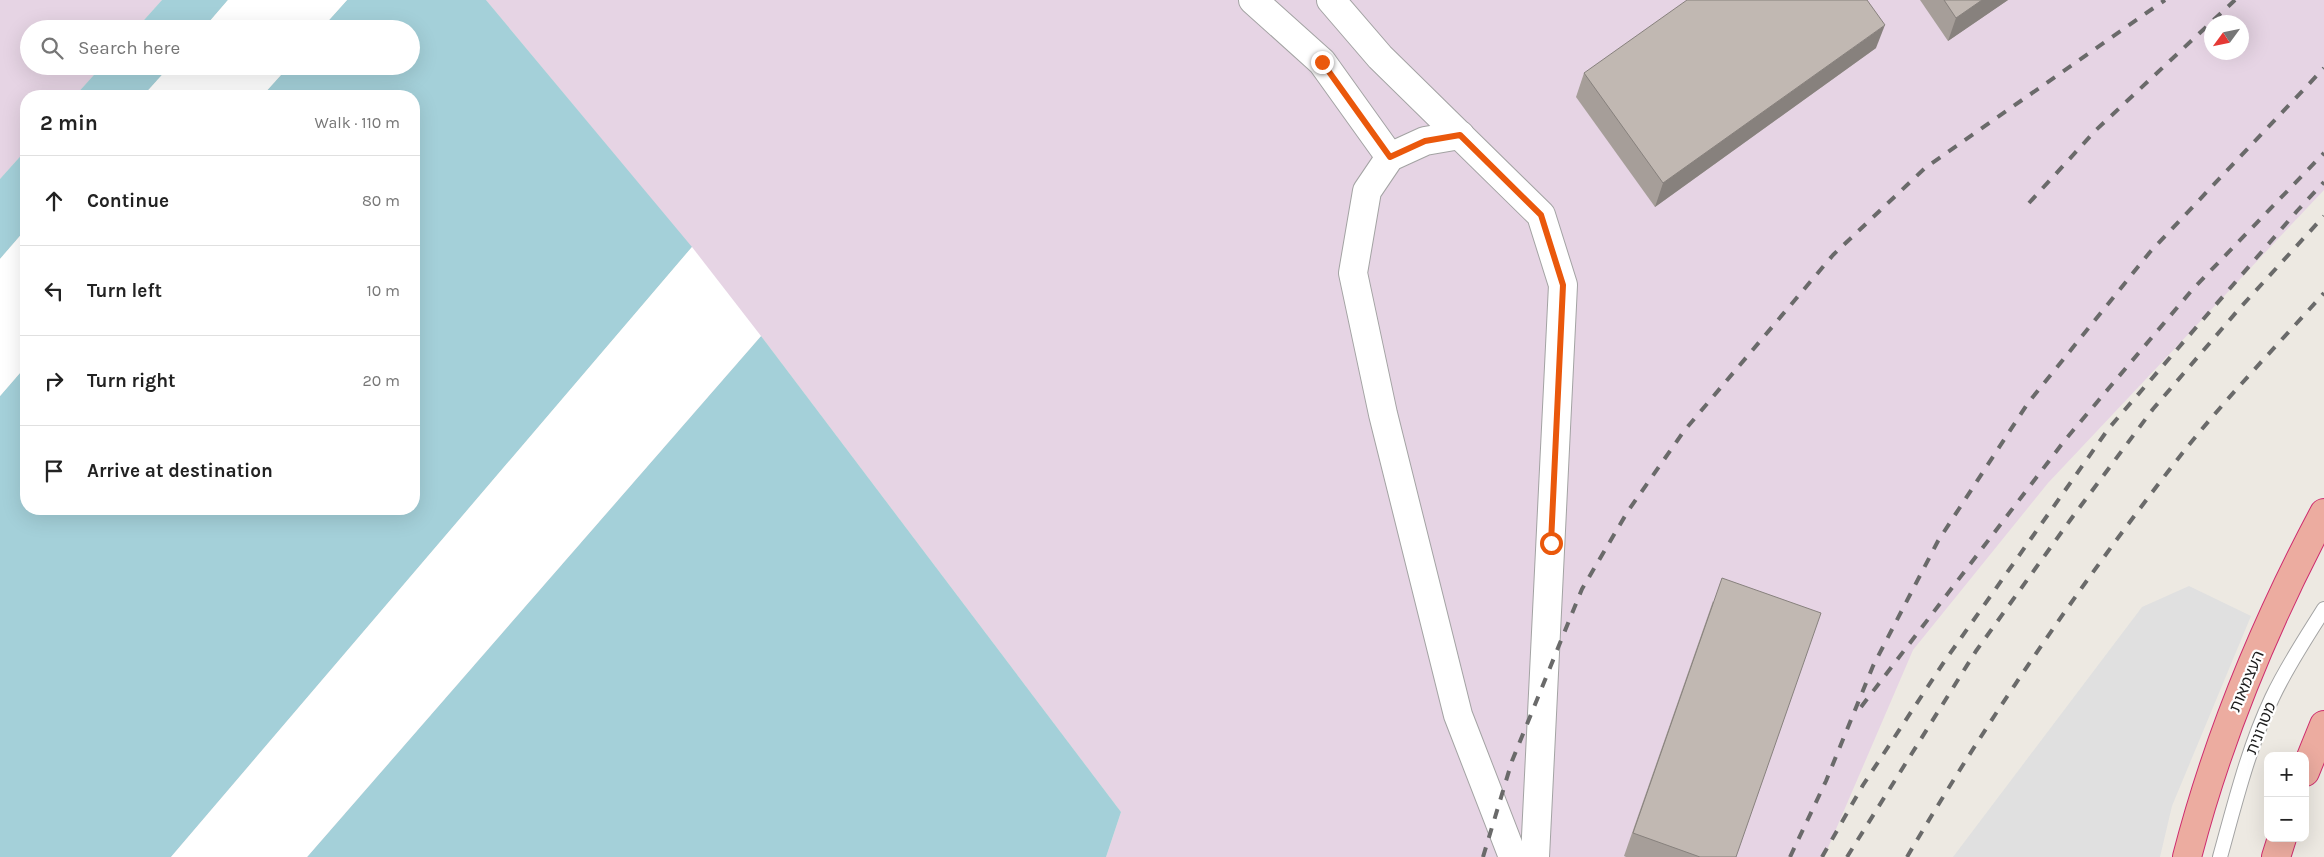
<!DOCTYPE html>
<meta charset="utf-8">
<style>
:root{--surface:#fff;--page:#f6f6f6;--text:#222;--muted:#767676;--line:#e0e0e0}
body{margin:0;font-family:Karla,"Noto Sans Hebrew",sans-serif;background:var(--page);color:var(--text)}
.controls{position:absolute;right:15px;bottom:15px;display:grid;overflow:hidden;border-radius:10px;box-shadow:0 5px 20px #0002}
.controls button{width:45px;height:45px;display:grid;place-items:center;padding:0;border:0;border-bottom:1px solid var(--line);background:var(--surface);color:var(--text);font:25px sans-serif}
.compass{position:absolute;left:2204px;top:15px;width:45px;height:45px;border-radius:50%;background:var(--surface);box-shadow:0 5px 20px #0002;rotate:237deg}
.stop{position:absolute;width:15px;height:15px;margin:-11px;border:4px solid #ea580c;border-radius:50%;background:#fff}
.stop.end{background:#ea580c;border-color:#fff;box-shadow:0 1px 5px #0008}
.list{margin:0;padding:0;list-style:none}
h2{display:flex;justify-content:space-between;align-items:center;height:65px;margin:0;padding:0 20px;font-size:21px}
h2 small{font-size:16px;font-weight:400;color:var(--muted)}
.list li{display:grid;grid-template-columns:32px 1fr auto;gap:15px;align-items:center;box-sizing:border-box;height:90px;padding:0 20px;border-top:1px solid var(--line)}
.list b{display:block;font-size:19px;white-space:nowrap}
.list em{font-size:16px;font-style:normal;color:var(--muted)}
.icon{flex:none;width:28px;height:28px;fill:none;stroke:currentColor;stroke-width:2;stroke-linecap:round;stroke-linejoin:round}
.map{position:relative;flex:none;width:2324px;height:857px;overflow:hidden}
.search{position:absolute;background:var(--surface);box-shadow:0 5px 20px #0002;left:20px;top:20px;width:400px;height:55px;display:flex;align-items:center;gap:12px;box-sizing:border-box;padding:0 18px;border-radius:28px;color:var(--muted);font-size:19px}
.panel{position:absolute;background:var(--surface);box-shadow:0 5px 20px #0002;left:20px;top:90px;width:400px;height:425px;border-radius:20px}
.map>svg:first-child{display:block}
.industrial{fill:#e6d4e4;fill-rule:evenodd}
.parking{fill:#e0e0e0}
.water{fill:#a4d0d9}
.pier{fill:#fff}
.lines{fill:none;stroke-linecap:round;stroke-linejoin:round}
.service-casing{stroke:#a3a3a3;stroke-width:16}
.minor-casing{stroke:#a3a3a3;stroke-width:30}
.trunk-casing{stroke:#ce2c6e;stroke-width:30}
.service{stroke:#fff;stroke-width:14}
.minor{stroke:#fff;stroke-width:28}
.trunk{stroke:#ecaca0;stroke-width:28}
.rail{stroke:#6a6a6a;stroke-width:4;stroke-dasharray:10 10;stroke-linecap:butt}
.wall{fill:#a69e99}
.shaded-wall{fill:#87817d}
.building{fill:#c1b8b2;stroke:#87817d}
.route{stroke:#ea580c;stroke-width:6}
.labels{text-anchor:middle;stroke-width:4.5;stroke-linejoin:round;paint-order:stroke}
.street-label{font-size:16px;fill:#1c1c1c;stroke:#fff}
</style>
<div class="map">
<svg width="2324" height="857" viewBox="0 0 2324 857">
<rect width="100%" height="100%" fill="#ede9e2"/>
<g class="industrial">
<path d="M 0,0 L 162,0 L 136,29 L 29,29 L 29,66 L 102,66 L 75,96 L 26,96 L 26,150 L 0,179 Z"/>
<path d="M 486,0 L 2324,0 L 2324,190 L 2048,483 L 1913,650 L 1824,857 L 1106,857 L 1121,812 L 761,336 L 307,857 L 171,857 L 692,248 ZM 2212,22 L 2242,22 L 2242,52 L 2212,52 Z"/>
</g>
<path class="parking" d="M 2189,586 L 2251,616 L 2172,806 L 2160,857 L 1953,857 L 2142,607 Z"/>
<g class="water">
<path d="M 162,0 L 228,0 L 203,29 L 136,29 Z"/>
<path d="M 347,0 L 486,0 L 692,247 L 171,857 L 0,857 L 0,396 L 26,366 L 26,509 L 414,509 L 414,96 L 262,96 L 289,66 L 411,66 L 411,29 L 321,29 Z"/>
<path d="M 102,66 L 170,66 L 143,96 L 75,96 Z"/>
<path d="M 26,150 L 26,229 L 0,259 L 0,179 Z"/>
<path d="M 761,336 L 1121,812 L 1106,857 L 307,857 Z"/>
</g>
<g class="pier">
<path d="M 228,0 L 347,0 L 321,29 L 203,29 Z"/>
<path d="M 170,66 L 289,66 L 262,96 L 143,96 Z"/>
<path d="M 26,229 L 26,366 L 0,396 L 0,259 Z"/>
<path d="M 692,247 L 761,336 L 307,857 L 171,857 Z"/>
</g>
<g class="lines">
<g class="service-casing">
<path id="service" d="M 2220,857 C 2235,803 2248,749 2272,698 C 2287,666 2306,638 2324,609"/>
</g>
<g class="minor-casing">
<g id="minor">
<path d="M 1253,0 L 1322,62 L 1390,157"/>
<path d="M 1331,0 L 1380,57 L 1541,215 L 1563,285 L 1535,857"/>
<path d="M 1460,135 L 1425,141 L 1390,157 L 1367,191 L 1353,273 L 1383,414 L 1458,715 L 1513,857"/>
</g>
</g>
<g class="trunk-casing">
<g id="trunk">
<path d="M 2305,772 L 2324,725"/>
<path d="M 2187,857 C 2218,737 2266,622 2324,513"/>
<path d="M 2276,857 L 2282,838"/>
</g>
</g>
<use href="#service" class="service"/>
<use href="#minor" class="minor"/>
<use href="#trunk" class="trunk"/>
<g class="rail">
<path d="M 2029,203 L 2096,130 L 2235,0"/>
<path d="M 1861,707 L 2065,440 L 2192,290 L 2324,153"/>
<path d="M 1483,857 L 1512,761 L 1582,589 L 1628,511 L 1684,431 L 1833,255 L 1925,168 L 2165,0"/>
<path d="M 1790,857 L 1826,781 L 1873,666 L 1938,541 L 2028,403 L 2150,252 L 2324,68"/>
<path d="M 1822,857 L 1863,785 L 1944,662 L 2109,428 L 2297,211 L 2324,182"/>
<path d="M 1847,857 L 1976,651 L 2071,519 L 2153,409 L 2239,309 L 2324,216"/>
<path d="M 1907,857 C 1988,719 2079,586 2177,460 C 2222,402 2275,348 2324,293"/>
</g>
</g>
<g class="wall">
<path d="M 1920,0 L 2008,0 L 1948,41 Z"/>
<path d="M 1876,48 L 1655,207 L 1576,97 L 1584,73 Z"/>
<path d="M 1713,601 L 1736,857 L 1626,857 L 1624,856 Z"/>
</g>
<g class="shaded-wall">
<path d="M 1982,0 L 2008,0 L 1948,41 L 1956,18 Z"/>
<path d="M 1885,25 L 1876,48 L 1655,207 L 1663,183 Z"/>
</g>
<g class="building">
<path d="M 1687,0 L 1867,0 L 1885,25 L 1663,183 L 1584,73 Z"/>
<path d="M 1944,0 L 1982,0 L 1956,18 Z"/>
<path d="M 1722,578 L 1821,613 L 1736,857 L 1700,857 L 1633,833 Z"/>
</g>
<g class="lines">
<path class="route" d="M 1322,62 L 1390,157 L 1425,141 L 1460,135 L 1541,215 L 1563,285 L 1551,543"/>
</g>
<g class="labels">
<g class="street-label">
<text transform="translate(2246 681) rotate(-67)" y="6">העצמאות</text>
<text transform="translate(2260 728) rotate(-68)" y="6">מטרונית</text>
</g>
</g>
</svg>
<div class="controls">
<button>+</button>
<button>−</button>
</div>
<svg class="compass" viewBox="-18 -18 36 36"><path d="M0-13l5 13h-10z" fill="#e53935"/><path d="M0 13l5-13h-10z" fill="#767676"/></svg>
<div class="stop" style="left:1551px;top:543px"></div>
<div class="stop end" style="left:1322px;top:62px"></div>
<div class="search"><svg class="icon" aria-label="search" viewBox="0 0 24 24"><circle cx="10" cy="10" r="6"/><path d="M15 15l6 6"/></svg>Search here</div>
<section class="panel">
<h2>2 min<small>Walk · 110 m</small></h2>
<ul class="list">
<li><svg class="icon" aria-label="ahead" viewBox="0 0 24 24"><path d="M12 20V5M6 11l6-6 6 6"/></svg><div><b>Continue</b></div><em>80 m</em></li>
<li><svg class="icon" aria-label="left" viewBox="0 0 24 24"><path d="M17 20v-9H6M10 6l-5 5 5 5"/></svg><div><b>Turn left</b></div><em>10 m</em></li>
<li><svg class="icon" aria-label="right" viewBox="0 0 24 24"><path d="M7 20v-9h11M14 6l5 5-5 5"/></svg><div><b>Turn right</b></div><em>20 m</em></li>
<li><svg class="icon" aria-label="arrive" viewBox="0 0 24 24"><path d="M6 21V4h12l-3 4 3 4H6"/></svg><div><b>Arrive at destination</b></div></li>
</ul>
</section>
</div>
